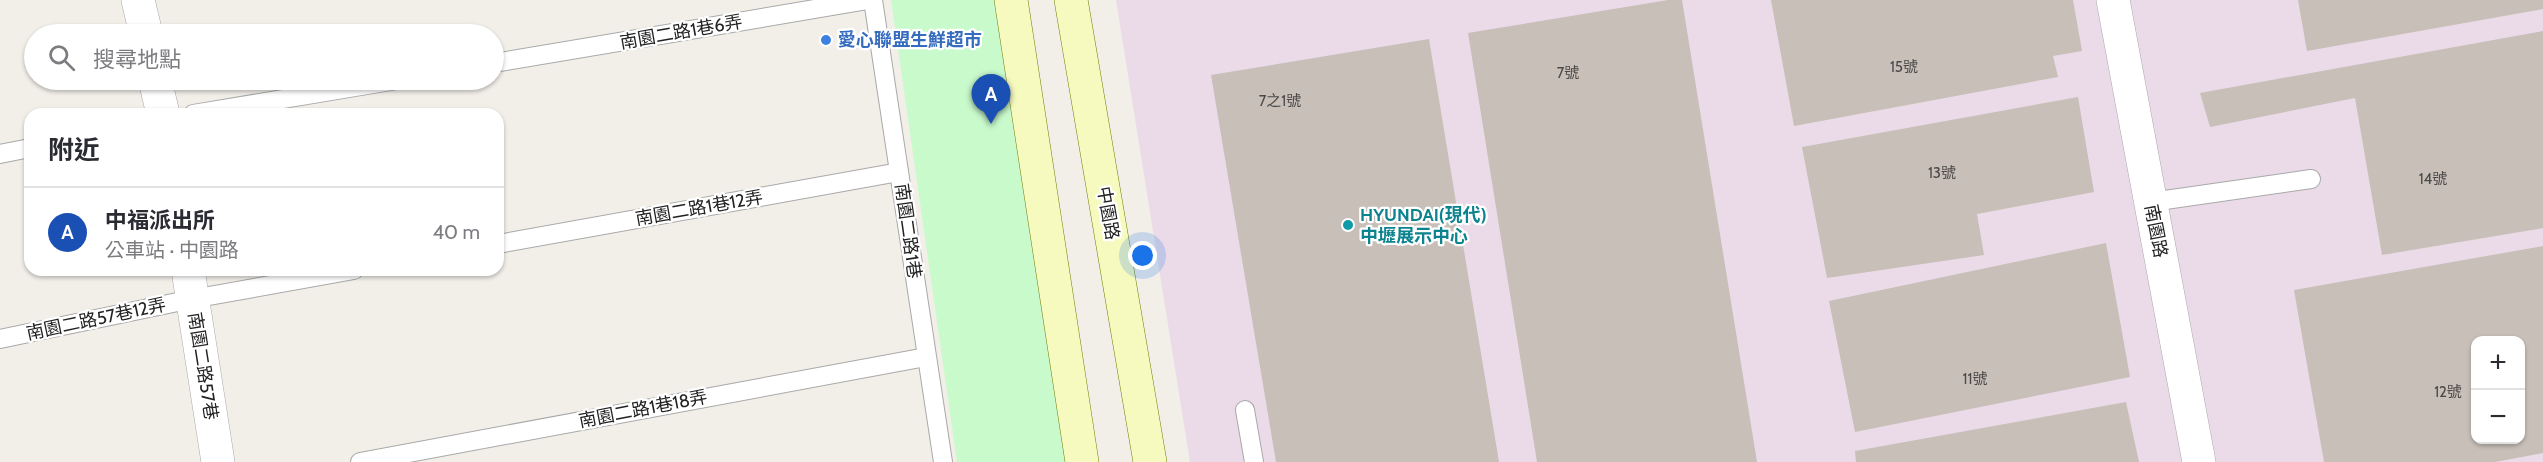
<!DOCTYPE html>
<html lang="zh-TW">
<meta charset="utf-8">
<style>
:root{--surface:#fff;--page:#f2f2f3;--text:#2b2b33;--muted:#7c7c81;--line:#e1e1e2;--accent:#d40000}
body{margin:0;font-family:Cabin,"Noto Sans TC",sans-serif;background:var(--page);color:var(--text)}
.controls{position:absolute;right:18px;bottom:18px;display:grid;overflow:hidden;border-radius:12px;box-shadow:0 2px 4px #0004}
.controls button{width:54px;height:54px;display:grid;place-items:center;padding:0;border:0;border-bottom:2px solid var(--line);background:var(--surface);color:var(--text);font:30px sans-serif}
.you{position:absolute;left:1143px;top:256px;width:21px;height:21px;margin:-15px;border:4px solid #fff;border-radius:50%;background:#1a73e8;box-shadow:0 0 0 9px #1a73e833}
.badge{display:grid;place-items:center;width:39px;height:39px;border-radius:50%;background:var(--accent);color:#fff;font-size:20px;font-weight:700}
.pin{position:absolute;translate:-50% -50px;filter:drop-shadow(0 2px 3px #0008)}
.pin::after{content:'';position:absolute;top:32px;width:21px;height:18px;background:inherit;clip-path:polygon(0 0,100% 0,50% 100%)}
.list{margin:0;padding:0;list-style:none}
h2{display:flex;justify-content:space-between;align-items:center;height:78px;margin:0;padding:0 24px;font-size:26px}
h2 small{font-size:20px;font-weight:400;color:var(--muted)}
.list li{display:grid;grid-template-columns:39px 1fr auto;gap:18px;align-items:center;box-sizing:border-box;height:90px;padding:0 24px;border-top:2px solid var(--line)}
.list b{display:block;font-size:22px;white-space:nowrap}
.list p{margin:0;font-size:20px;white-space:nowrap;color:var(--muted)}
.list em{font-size:20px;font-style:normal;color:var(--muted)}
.icon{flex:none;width:33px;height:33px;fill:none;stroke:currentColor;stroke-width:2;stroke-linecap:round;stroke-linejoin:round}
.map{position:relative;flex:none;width:2543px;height:462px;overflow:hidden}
.search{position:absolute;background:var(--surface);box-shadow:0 2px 4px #0004;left:24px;top:24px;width:480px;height:66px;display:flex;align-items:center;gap:15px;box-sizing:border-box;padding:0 21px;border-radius:33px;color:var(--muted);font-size:22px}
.panel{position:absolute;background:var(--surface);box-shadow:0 2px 4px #0004;left:24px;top:108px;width:480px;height:168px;border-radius:18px}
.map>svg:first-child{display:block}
.industrial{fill:#ebdbe8;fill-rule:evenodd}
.park{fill:#c8facc}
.building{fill:#c7bfb8;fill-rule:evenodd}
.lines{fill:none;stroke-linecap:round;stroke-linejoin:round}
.lane-casing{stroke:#a9a9a9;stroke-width:20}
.street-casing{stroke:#a9a9a9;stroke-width:34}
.secondary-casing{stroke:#707d05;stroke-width:34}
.lane{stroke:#fff;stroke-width:18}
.street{stroke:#fff;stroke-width:33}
.secondary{stroke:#f7fabf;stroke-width:33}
.shop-dot{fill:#3f7fe0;stroke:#fff;stroke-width:2}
.culture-dot{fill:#0f9aa8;stroke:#fff;stroke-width:2}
.labels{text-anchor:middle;stroke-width:4.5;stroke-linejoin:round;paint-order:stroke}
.number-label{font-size:15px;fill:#4b4948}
.street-label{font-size:18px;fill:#222;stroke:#fff}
.shop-label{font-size:18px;font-weight:bold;fill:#366cbe;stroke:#fff;text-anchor:start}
.culture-label{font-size:18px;font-weight:bold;fill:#0d838f;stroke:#fff;text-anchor:start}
</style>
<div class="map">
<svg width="2543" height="462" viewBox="0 0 2543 462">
<rect width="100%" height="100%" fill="#f2efe9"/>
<path class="industrial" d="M 1116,0 L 2543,0 L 2543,462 L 1190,462 ZM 2476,340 L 2520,340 L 2520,440 L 2476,440 Z"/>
<path class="park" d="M 891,0 L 1000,0 L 1071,462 L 957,462 Z"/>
<g class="building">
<path d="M 1668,0 L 1682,0 L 1757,462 L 1537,462 L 1468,33 Z"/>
<path d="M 1771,0 L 2073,0 L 2082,51 L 2053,56 L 2058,77 L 1794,126 Z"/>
<path d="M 2298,0 L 2543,0 L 2543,9 L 2307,51 Z"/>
<path d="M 2543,31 L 2543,228 L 2382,255 L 2355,98 L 2210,127 L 2200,93 Z"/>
<path d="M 1429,39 L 1499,462 L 1276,462 L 1211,75 Z"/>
<path d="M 2078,97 L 2094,192 L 1977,214 L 1984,255 L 1827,278 L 1802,147 Z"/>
<path d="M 2106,243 L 2130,377 L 1855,432 L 1829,301 Z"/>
<path d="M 2543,246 L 2543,453 L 2495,462 L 2324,462 L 2294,290 ZM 2476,340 L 2520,340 L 2520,440 L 2476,440 Z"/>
<path d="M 2126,402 L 2139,462 L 1856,462 L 1855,451 Z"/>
</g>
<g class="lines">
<g class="lane-casing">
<g id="lane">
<path d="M 873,0 L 943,462"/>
<path d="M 494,63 L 868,0"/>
<path d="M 193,114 L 397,80"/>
<path d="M 0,154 L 30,148"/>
<path d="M 2151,202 L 2311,179"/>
<path d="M 498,244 L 899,172"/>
<path d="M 0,339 L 192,299 L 354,270"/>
<path d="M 1245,410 L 1254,462"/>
<path d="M 360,462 L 926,357"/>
</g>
</g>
<g class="street-casing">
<g id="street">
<path d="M 138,0 L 146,34"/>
<path d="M 2113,0 L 2199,462"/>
<path d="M 155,80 L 163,114"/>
<path d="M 188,270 L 218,462"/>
</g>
</g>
<g class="secondary-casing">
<g id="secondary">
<path d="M 1011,0 L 1082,462"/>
<path d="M 1071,0 L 1150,462"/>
</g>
</g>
<use href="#lane" class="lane"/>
<use href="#street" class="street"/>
<use href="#secondary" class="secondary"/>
</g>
<circle class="shop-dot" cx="826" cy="40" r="6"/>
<circle class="culture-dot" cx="1348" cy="225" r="6"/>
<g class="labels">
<g class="number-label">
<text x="1904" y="72">15號</text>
<text x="1568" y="78">7號</text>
<text x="1280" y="106">7之1號</text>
<text x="1942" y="178">13號</text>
<text x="2433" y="184">14號</text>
<text x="1975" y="384">11號</text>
<text x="2448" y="397">12號</text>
</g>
<g class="street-label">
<text transform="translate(681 32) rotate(-10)" y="6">南園二路1巷6弄</text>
<text transform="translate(699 208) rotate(-10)" y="6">南園二路1巷12弄</text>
<text transform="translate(1108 213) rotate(80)" y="6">中園路</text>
<text transform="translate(908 231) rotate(82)" y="6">南園二路1巷</text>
<text transform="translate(2156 231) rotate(79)" y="6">南園路</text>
<text transform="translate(96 319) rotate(-12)" y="6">南園二路57巷12弄</text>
<text transform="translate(203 366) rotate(81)" y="6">南園二路57巷</text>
<text transform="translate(643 409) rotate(-11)" y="6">南園二路1巷18弄</text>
</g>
<g class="shop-label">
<text x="838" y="46">愛心聯盟生鮮超市</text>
</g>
<g class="culture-label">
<text x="1360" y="221">HYUNDAI(現代)<tspan x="1360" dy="21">中壢展示中心</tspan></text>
</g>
</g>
</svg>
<div class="controls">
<button>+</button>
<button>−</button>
</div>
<div class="you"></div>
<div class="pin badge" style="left:991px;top:124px;background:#1a4fb4">A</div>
<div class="search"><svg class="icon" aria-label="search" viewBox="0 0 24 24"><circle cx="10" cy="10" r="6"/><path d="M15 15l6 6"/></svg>搜尋地點</div>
<section class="panel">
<h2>附近<small></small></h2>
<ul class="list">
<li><span class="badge" style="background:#1a4fb4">A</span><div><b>中福派出所</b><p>公車站 · 中園路</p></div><em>40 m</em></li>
</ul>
</section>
</div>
